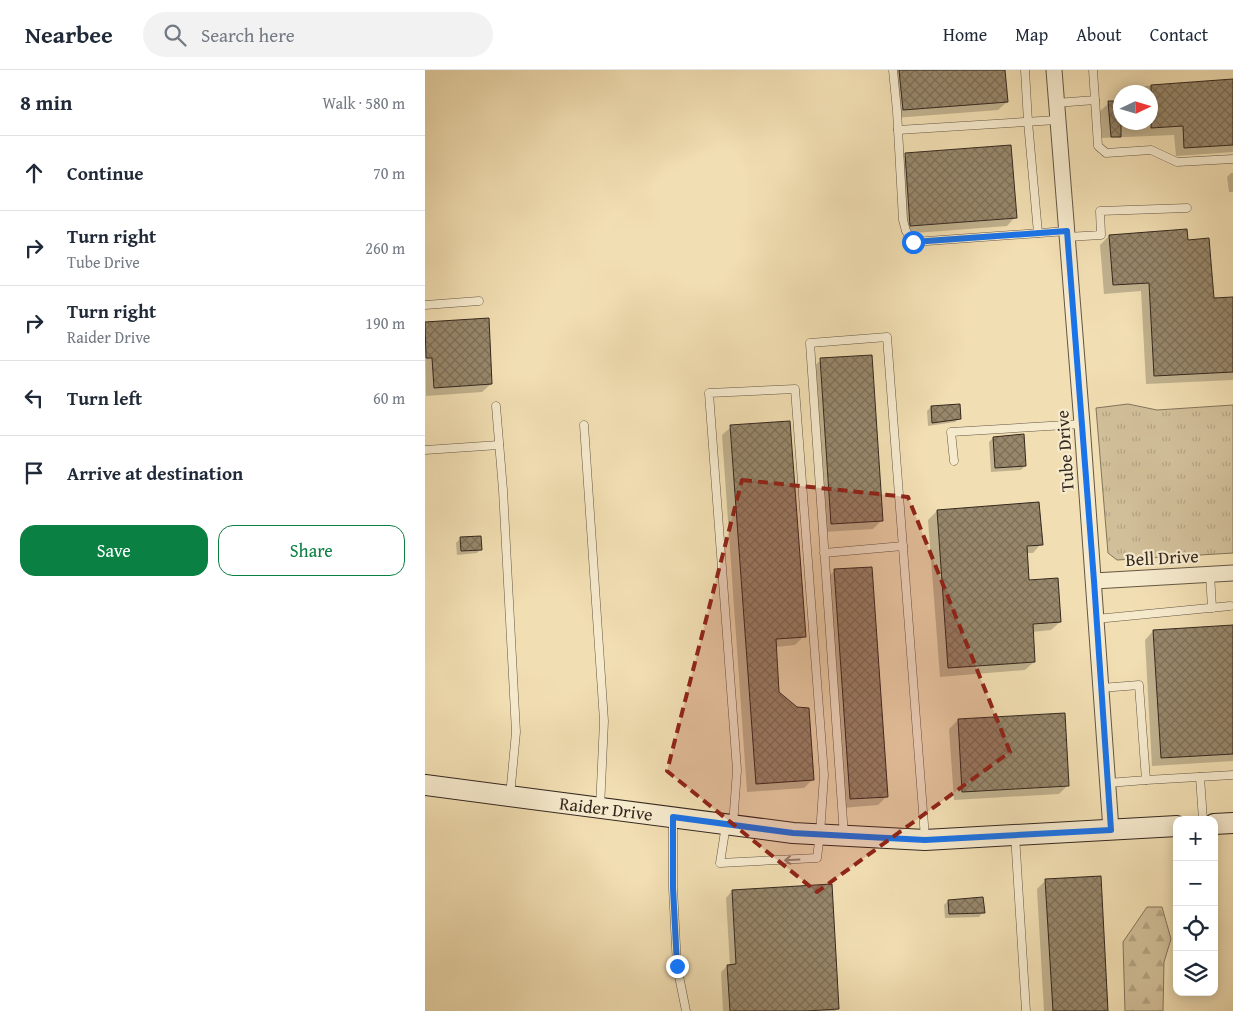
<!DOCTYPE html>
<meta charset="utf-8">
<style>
:root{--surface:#fff;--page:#f2f2f3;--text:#1f2937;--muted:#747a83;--line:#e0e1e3;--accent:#0b8043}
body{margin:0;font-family:"Gentium Book Plus",serif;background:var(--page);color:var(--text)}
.controls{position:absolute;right:15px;bottom:15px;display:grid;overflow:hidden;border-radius:10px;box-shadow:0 2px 12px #0003}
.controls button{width:45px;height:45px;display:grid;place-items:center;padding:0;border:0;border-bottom:1px solid var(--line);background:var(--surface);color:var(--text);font:25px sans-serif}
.compass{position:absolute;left:688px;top:15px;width:45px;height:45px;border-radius:50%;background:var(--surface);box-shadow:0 2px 12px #0003;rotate:86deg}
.stop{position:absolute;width:15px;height:15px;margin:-11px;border:4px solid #1a73e8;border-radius:50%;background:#fff}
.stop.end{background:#1a73e8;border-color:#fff;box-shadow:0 1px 5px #0008}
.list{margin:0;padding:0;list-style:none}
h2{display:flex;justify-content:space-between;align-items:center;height:65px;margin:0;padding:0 20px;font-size:21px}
h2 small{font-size:16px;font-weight:400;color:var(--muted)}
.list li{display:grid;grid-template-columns:32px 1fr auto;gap:15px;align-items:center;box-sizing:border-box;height:75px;padding:0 20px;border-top:1px solid var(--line)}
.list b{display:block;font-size:19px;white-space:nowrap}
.list p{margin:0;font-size:16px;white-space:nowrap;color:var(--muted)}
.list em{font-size:16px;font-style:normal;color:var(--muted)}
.actions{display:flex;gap:10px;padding:15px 20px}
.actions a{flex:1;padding:11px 0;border:1px solid var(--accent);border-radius:15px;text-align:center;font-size:18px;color:var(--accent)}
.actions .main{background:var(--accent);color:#fff}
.icon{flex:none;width:28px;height:28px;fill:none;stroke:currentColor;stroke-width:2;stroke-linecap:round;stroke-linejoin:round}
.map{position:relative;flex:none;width:808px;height:941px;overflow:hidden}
header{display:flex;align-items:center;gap:30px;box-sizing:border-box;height:70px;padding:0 25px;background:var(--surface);border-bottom:1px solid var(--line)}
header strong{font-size:24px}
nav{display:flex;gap:28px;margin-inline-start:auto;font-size:18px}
.search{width:350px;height:45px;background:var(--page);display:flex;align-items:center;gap:12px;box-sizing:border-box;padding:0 18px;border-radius:28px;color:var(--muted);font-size:19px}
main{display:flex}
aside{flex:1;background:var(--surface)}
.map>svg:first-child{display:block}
.grass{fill:url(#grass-tufts);stroke:#83745c}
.forest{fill:url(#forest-firs);stroke:#83745c}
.shadow{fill:#0003}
.building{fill:url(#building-cross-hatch);stroke:#35281f}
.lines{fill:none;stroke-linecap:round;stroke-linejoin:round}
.service-casing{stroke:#645644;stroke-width:9}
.minor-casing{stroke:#645644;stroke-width:17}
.secondary-casing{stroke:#35281f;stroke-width:22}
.service{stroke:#f6eacd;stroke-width:8}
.minor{stroke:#f6eacd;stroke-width:15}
.secondary{stroke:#f6eacd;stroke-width:20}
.oneway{stroke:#968976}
.route{stroke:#1a73e8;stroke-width:6}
.marked{fill:#8f2418;fill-opacity:0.2;stroke:#8f2418;stroke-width:4;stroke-dasharray:10 6;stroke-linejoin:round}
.labels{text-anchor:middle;stroke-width:4.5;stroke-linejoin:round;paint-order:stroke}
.street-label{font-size:18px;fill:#35281f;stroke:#f6eacd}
</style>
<header>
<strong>Nearbee</strong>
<div class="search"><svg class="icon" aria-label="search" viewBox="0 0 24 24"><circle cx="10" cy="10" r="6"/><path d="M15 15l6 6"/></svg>Search here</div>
<nav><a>Home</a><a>Map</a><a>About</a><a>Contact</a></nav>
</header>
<main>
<aside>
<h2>8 min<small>Walk · 580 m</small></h2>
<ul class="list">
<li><svg class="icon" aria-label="ahead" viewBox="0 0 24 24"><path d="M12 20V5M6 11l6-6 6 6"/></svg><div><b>Continue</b></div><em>70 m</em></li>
<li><svg class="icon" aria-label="right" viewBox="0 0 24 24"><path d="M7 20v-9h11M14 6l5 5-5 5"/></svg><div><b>Turn right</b><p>Tube Drive</p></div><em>260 m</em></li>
<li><svg class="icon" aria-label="right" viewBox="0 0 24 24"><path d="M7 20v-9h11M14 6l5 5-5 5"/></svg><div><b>Turn right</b><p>Raider Drive</p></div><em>190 m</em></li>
<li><svg class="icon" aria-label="left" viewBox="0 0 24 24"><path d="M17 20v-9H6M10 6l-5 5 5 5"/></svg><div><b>Turn left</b></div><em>60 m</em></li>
<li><svg class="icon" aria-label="arrive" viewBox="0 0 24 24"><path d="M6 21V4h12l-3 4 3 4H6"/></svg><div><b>Arrive at destination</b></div></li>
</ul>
<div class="actions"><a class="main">Save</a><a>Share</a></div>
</aside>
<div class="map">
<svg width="808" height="941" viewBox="0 0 808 941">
<defs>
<pattern id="grass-tufts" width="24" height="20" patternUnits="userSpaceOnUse" patternTransform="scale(1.25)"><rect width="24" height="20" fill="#d1bf99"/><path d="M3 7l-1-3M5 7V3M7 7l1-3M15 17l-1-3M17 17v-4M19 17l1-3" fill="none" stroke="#b4a483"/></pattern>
<pattern id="forest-firs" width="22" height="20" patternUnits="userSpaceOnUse" patternTransform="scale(1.25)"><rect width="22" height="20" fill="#d1bf99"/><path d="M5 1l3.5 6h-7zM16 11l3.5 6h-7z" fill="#b4a483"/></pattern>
<pattern id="building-cross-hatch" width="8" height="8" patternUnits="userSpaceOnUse" patternTransform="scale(1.25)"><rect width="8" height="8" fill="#97876b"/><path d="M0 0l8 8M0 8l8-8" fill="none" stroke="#7c6e57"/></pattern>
</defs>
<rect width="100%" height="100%" fill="#f1deb2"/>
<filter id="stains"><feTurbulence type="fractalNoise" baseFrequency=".004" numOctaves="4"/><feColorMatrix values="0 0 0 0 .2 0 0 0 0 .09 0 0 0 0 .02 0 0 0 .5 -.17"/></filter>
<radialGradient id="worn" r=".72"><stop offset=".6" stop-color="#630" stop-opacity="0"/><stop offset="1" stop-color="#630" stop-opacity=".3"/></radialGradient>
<path class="grass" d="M 703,334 L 732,340 L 808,335 L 808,483 L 692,490 L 683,483 L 671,338 Z"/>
<path class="forest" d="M 722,837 L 737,837 L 746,869 L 739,892 L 738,941 L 700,941 L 698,872 Z"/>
<g class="shadow">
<path d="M 465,0 L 579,0 L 582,32 L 573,40 L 469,48 Z"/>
<path d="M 808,11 L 808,82 L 751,86 L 749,65 L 677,68 L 675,41 L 684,33 L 696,52 L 726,52 L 726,22 L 713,22 L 720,16 Z"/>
<path d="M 481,84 L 590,147 L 582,156 L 477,164 L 472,93 Z"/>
<path d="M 806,103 L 808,103 L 808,122 L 804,122 L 802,107 Z"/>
<path d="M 684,166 L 762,171 L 788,229 L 808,228 L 808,310 L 721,314 L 716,221 L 679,224 L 675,175 Z"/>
<path d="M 62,249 L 66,314 L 57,322 L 1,326 L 0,253 Z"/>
<path d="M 396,290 L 457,450 L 448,459 L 398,462 L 387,298 Z"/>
<path d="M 506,337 L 535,348 L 530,352 L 503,356 L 502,341 Z"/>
<path d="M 306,357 L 379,566 L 370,575 L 350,577 L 353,623 L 388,709 L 379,718 L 322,722 L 297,365 Z"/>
<path d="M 568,368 L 600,396 L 596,400 L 566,402 L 564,372 Z"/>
<path d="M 512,441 L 616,474 L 608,483 L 601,483 L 603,511 L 635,552 L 626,560 L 607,562 L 609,592 L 600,600 L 515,607 L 503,450 Z"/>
<path d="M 35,469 L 56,479 L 52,483 L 32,485 L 31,473 Z"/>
<path d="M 410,500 L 462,726 L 453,735 L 417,738 L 401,509 Z"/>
<path d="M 808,556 L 808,691 L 727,696 L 720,570 L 728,561 Z"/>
<path d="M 533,650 L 643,715 L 634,724 L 529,730 L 524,659 Z"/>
<path d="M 621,810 L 682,941 L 619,941 L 612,819 Z"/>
<path d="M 307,821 L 413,939 L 410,941 L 298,941 L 296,902 L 302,896 L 305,896 L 301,828 Z"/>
<path d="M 523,831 L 558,842 L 554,847 L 520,848 L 519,835 Z"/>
</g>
<g class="building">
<path d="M 474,0 L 580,0 L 583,32 L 478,40 Z"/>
<path d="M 808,9 L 808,75 L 759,78 L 758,56 L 726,58 L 726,15 Z"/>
<path d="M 683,31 L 696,31 L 696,67 L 686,67 Z"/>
<path d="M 586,75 L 592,148 L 485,156 L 480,83 Z"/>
<path d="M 762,159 L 763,170 L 784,168 L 789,228 L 808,227 L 808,302 L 729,306 L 724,213 L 688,215 L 684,165 Z"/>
<path d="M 64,248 L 67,314 L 9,318 L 7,288 L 1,288 L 0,252 Z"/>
<path d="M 447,285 L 458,451 L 406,454 L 395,288 Z"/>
<path d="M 535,334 L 536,349 L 507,353 L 506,336 Z"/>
<path d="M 365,351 L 381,567 L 351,569 L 354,622 L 372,637 L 384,638 L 389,710 L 331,714 L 305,355 Z"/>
<path d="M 599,364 L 601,396 L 570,398 L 568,367 Z"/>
<path d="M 614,432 L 618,475 L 602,476 L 604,510 L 633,508 L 636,552 L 608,554 L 610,592 L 523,598 L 512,440 Z"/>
<path d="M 56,466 L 57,480 L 36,481 L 35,467 Z"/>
<path d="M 447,497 L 463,727 L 425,729 L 409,499 Z"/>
<path d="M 808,555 L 808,684 L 736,688 L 728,560 Z"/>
<path d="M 640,643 L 644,716 L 537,722 L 533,649 Z"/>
<path d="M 676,806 L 683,941 L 628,941 L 620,809 Z"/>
<path d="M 407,814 L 414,939 L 381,941 L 305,941 L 302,895 L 311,894 L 307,820 Z"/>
<path d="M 558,827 L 560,843 L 524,844 L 523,830 Z"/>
</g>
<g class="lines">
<g class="service-casing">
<g id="service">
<path d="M 468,0 L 472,41 L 478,150 L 481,161 L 488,172 L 642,161"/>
<path d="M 600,0 L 603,52 L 613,163"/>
<path d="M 670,30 L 673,76 L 681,83 L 726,80 L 752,92 L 808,89"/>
<path d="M 631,33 L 670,30 L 668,0"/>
<path d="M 473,60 L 632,50"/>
<path d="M 642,167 L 676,165 L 675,141 L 762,138"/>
<path d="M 0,235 L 54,231"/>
<path d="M 71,336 L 78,420 L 91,662 L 85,726"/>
<path d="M 159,355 L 179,651 L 175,738"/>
<path d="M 0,380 L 74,375"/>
<path d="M 529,391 L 526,362 L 657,354"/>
<path d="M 399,483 L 478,476"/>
<path d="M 785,504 L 787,538"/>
<path d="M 671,549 L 805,536"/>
<path d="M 676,618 L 714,615 L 721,710 L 683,713"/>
<path d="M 775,707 L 778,750"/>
<path d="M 721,710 L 808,705"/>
<path d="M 248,749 L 248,818 L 252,896 L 261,941"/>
<path d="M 301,755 L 295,793 L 392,788 L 395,764 L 399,705 L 370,319 L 284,323 L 312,700 L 308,755"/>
<path d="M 590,765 L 601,941"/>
<path d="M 419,766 L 385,273 L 462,267 L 500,768"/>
</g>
</g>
<g class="minor-casing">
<g id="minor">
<path d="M 629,0 L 657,354 L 686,760"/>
<path d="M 669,511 L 808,503"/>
</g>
</g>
<g class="secondary-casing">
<g id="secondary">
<path d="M 0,715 L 368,763 L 500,770 L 752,756"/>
<path d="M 789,754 L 808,753"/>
</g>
</g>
<use href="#service" class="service"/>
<use href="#minor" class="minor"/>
<use href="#secondary" class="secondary"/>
</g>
<defs><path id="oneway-shaft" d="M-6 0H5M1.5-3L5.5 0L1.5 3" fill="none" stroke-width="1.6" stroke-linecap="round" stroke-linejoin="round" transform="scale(1.25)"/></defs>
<use class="oneway" href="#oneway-shaft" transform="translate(367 790) rotate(177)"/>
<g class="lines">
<path class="route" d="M 252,896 L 248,818 L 248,747 L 368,763 L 500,770 L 686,760 L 669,511 L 642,161 L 488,172"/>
</g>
<path class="marked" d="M 317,410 L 483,427 L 585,682 L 392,822 L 242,701 Z"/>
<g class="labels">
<g class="street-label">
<text transform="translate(640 381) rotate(-94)" y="6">Tube Drive</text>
<text transform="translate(737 488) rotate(-3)" y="6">Bell Drive</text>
<text transform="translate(181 739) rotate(7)" y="6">Raider Drive</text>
</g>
</g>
<rect width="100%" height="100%" filter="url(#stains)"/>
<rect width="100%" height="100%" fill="url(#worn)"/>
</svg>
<div class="controls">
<button>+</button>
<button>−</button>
<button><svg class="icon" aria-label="locate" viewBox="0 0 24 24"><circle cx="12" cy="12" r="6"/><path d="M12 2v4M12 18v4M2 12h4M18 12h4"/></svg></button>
<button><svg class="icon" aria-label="layers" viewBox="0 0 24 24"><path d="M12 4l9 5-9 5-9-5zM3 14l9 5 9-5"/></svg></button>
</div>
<svg class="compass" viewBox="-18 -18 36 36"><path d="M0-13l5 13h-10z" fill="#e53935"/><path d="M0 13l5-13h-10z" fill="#747a83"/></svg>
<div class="stop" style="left:488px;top:172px"></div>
<div class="stop end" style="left:252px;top:896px"></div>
</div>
</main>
